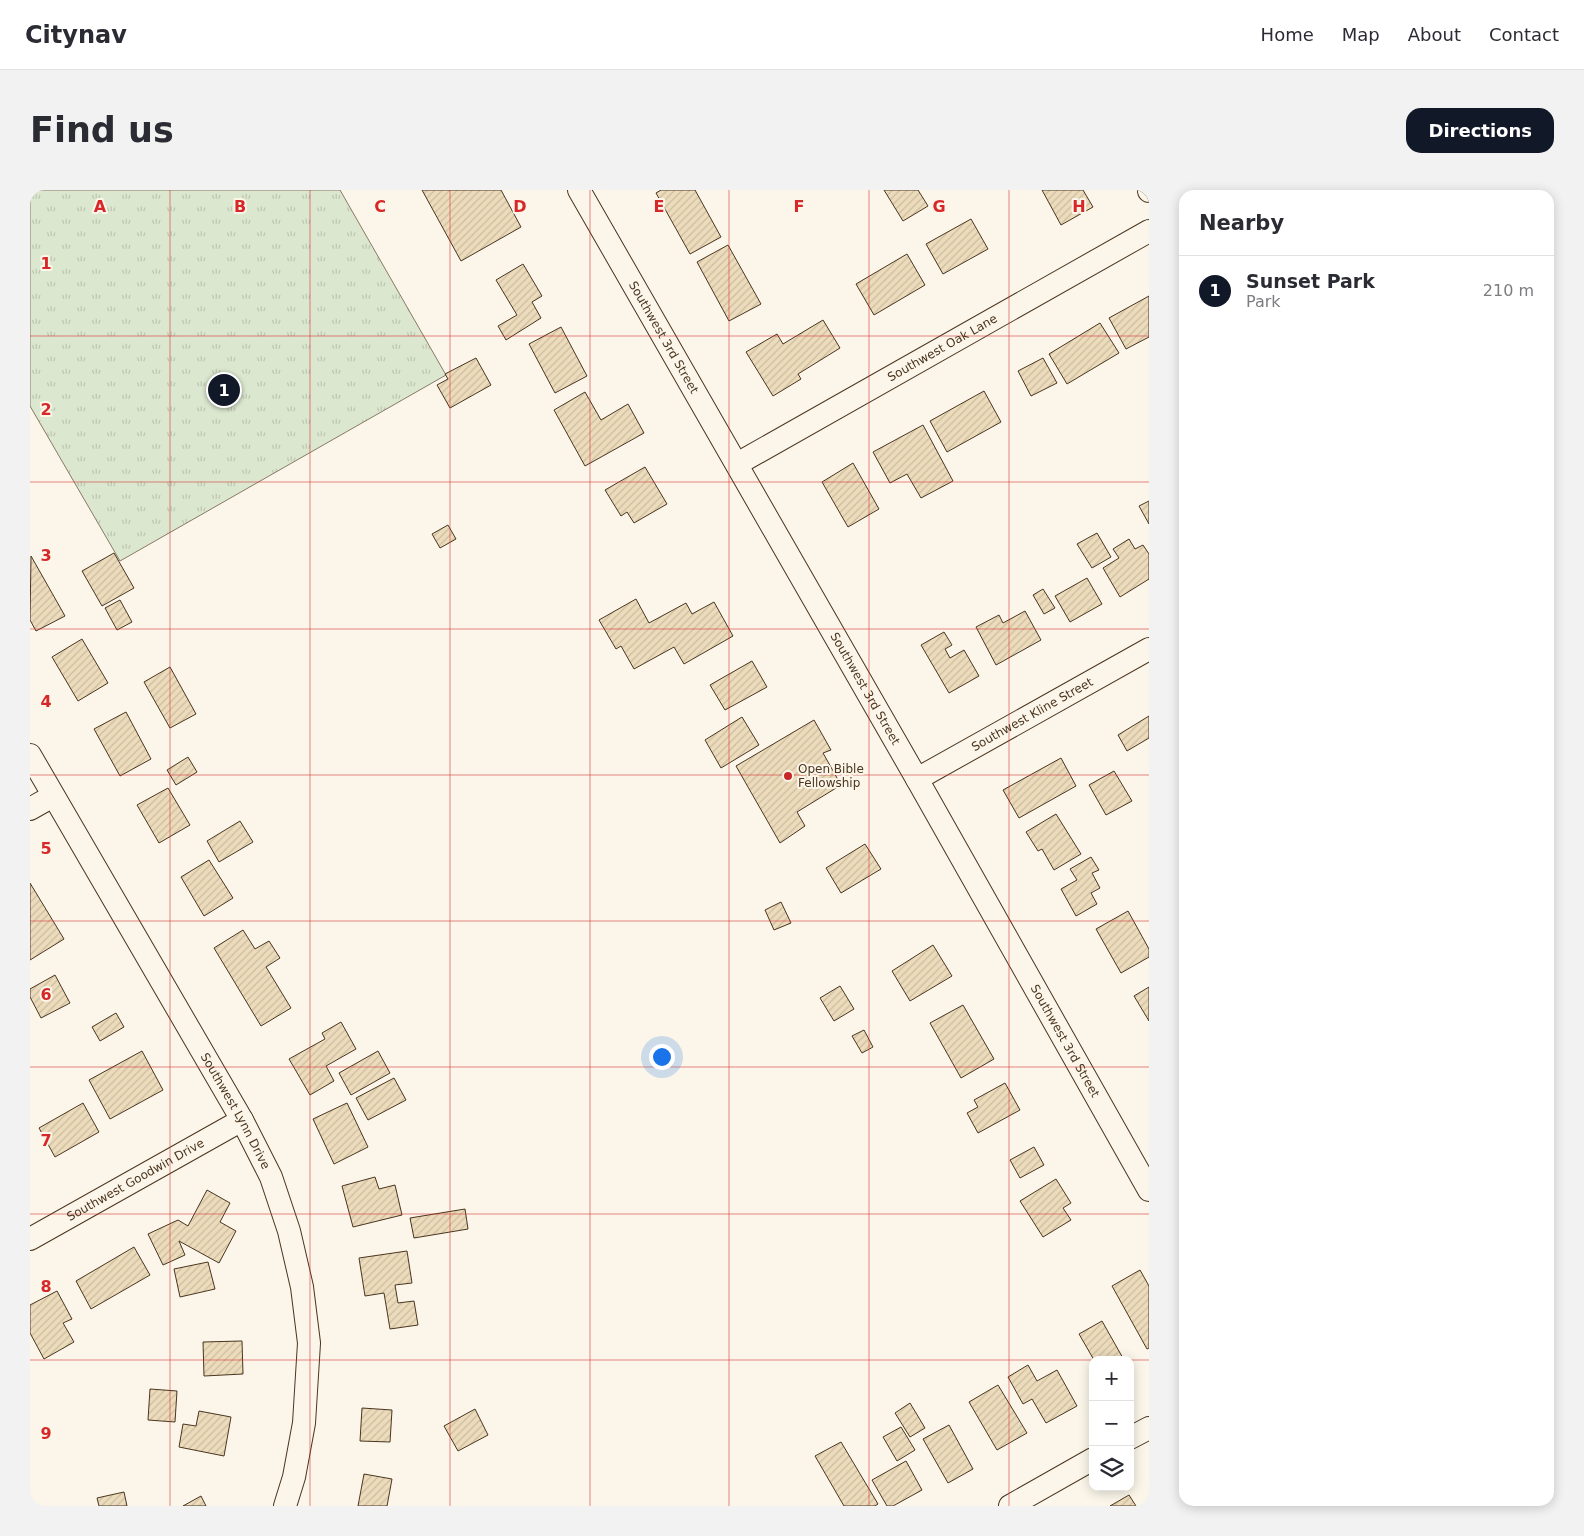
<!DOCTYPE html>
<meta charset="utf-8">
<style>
:root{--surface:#fff;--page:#f2f2f3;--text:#2b2b33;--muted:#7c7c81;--line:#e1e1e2;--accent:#111827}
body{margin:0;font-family:"DejaVu Sans",sans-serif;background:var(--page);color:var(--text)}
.controls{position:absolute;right:15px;bottom:15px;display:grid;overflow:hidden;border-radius:10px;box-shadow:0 2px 12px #0003}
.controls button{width:45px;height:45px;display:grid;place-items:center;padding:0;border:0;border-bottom:1px solid var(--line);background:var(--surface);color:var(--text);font:25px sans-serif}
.you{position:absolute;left:631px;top:866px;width:18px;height:18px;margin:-12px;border:4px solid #fff;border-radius:50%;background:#1a73e8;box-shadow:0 0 0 8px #1a73e833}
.badge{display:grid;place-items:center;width:32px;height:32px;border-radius:50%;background:var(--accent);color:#fff;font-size:16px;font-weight:700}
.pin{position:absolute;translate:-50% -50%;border:2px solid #fff;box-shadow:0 1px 5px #0006}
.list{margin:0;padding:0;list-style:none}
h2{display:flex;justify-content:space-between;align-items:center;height:65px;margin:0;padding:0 20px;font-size:21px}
h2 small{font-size:16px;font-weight:400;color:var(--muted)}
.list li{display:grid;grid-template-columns:32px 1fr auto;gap:15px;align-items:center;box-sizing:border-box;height:70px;padding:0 20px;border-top:1px solid var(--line)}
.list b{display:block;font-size:19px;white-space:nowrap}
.list p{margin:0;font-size:16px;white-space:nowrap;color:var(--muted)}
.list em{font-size:16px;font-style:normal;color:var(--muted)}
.icon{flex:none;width:28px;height:28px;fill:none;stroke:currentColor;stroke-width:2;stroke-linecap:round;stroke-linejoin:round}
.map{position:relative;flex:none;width:1119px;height:1316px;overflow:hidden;border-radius:15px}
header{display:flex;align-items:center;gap:30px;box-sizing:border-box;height:70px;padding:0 25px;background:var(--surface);border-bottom:1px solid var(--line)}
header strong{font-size:24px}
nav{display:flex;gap:28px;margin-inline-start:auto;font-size:18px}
.intro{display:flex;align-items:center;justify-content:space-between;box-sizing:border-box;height:120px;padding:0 30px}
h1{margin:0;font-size:35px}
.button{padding:12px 22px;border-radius:15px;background:var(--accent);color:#fff;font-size:18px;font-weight:700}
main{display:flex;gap:30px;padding:0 30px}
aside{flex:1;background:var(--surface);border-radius:15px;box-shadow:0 2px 12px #0003}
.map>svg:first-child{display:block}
.park{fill:url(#park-tufts);stroke:#887966}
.building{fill:url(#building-hatch);stroke:#4a3520}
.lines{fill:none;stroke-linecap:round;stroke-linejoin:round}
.minor-casing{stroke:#4a3520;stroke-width:24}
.minor{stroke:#fbf6e9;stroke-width:22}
.grid{fill:none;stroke:#d62828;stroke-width:1;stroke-opacity:0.55}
.poi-dot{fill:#c62828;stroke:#fbf6e9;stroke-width:2}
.labels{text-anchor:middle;stroke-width:4;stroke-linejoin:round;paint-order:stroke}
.street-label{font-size:12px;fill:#4a3520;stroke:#fbf6e9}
.poi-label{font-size:12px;fill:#4a3520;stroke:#fbf6e9;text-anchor:start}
.grid-label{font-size:16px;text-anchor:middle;font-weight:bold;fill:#d62828;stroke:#fbf6e9;stroke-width:4;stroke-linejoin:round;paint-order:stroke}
</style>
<header>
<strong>Citynav</strong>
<nav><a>Home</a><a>Map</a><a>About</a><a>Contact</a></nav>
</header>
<div class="intro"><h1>Find us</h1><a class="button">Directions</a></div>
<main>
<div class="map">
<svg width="1119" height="1316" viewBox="0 0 1119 1316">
<defs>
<pattern id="park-tufts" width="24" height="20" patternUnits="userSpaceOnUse" patternTransform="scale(1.25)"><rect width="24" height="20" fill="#dce7d0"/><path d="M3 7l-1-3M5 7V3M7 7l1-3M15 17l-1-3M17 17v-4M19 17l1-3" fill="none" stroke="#bec7b2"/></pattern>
<pattern id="building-hatch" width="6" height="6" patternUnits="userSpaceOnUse" patternTransform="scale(1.25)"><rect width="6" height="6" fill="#ecdcbc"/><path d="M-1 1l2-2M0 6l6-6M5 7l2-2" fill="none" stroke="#ccbda1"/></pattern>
</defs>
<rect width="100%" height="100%" fill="#fbf6e9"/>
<path class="park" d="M 0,0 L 310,0 L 416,185 L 90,371 L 0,216 Z"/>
<g class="building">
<path d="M 392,0 L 471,0 L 491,37 L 431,71 Z"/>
<path d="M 631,0 L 665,0 L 691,47 L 660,64 L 626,3 Z"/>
<path d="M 854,0 L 888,0 L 898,16 L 873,31 Z"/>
<path d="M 1012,0 L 1053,0 L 1063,17 L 1031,35 Z"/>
<path d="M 941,29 L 958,59 L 913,84 L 896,54 Z"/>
<path d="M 698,55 L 731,114 L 699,131 L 667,72 Z"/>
<path d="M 877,64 L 895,95 L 844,125 L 826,94 Z"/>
<path d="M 493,74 L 512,106 L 502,112 L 511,128 L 476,150 L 468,136 L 487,125 L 466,90 Z"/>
<path d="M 1119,106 L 1119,147 L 1096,159 L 1079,128 Z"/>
<path d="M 793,130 L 810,158 L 768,184 L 771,189 L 743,206 L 716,162 L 747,144 L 753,154 Z"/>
<path d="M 1070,133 L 1089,163 L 1037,194 L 1019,164 Z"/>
<path d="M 531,137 L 557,186 L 525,203 L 499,154 Z"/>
<path d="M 446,168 L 461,195 L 420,218 L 407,195 L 418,189 L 415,184 Z"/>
<path d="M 1013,168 L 1027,193 L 1001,206 L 988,181 Z"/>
<path d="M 954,201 L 971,232 L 917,262 L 900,231 Z"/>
<path d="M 555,202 L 571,230 L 598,214 L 614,243 L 555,276 L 524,220 Z"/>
<path d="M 893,235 L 923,291 L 891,308 L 877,284 L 860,293 L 843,262 Z"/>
<path d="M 823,273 L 849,319 L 818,337 L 792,292 Z"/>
<path d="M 615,277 L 637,314 L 604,333 L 597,322 L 591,326 L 575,300 Z"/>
<path d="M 1119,311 L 1119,334 L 1109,316 Z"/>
<path d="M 418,335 L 426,349 L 410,358 L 402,344 Z"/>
<path d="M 1067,343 L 1081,367 L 1062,378 L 1047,354 Z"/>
<path d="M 1099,349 L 1105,359 L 1113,355 L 1119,364 L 1119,389 L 1090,407 L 1073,378 L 1089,368 L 1083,359 Z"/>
<path d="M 84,363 L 104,398 L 72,416 L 52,381 Z"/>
<path d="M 1,366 L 35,426 L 6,441 L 0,430 Z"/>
<path d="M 1057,388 L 1072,414 L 1040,432 L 1025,406 Z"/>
<path d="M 1013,399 L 1025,418 L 1014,424 L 1003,405 Z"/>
<path d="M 606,409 L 619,433 L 656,413 L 662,424 L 684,412 L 703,446 L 654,474 L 644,457 L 604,479 L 591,456 L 586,459 L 569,430 Z"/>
<path d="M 90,410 L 102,432 L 87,440 L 75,418 Z"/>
<path d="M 995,421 L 1011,450 L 966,475 L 946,437 L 969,425 L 973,433 Z"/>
<path d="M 914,442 L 922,455 L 915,459 L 920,468 L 934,460 L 949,486 L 919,503 L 891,455 Z"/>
<path d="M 52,449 L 78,493 L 48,511 L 22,467 Z"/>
<path d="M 722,471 L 737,497 L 695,520 L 680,495 Z"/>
<path d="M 140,477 L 166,524 L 140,538 L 114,492 Z"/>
<path d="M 96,522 L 121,569 L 90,586 L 64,539 Z"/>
<path d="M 1119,526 L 1119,548 L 1097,561 L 1088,545 Z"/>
<path d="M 712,527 L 729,555 L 691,578 L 675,550 Z"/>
<path d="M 784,530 L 801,560 L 793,563 L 811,595 L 767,622 L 775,636 L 750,653 L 706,576 Z"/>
<path d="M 158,567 L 167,582 L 146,595 L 137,580 Z"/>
<path d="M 1031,568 L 1046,596 L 989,628 L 973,600 Z"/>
<path d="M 1084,581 L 1102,611 L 1076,625 L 1059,595 Z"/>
<path d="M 138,598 L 160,635 L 129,653 L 107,615 Z"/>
<path d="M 1026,624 L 1051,664 L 1024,680 L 1012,659 L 1008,661 L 996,642 Z"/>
<path d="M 210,631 L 223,652 L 189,672 L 177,651 Z"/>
<path d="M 835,654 L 851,679 L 811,703 L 796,678 Z"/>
<path d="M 1061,667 L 1069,680 L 1062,683 L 1070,698 L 1061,703 L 1067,714 L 1046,726 L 1031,699 L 1047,690 L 1040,679 Z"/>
<path d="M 179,670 L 203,708 L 174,726 L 151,687 Z"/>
<path d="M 0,693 L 34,749 L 0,770 Z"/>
<path d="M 751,712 L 761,733 L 744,740 L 735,720 Z"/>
<path d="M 1098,721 L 1119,759 L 1119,767 L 1091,783 L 1066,739 Z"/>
<path d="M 213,740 L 225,759 L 239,751 L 250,768 L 236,777 L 261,818 L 231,836 L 184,758 Z"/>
<path d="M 903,755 L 922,786 L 880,811 L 862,781 Z"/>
<path d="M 25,785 L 40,813 L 11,828 L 0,807 L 0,799 Z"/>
<path d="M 810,796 L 824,819 L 804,831 L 790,808 Z"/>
<path d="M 1119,797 L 1119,831 L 1104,806 Z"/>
<path d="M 933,815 L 964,869 L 931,888 L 900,833 Z"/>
<path d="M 86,823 L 94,837 L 70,851 L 62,837 Z"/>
<path d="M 311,832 L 326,859 L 296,876 L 304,891 L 280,905 L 259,869 L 295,849 L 292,843 Z"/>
<path d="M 834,840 L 843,857 L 832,863 L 822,846 Z"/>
<path d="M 112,861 L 133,900 L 80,929 L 59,890 Z"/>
<path d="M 348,861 L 360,883 L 321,905 L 309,883 Z"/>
<path d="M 364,888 L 376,910 L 338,930 L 326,908 Z"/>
<path d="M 975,893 L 990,920 L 948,943 L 937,923 L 948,917 L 944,910 Z"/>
<path d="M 53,913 L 69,942 L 25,967 L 9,938 Z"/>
<path d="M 317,913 L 338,957 L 304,974 L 283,929 Z"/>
<path d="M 1004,957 L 1014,975 L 990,988 L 980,970 Z"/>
<path d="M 345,987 L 349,999 L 365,995 L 372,1025 L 323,1037 L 312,996 Z"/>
<path d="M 1026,989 L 1041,1013 L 1033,1018 L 1041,1030 L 1013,1047 L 990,1011 Z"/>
<path d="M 177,1000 L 200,1013 L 190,1032 L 206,1041 L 189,1073 L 149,1051 L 155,1065 L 133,1075 L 118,1044 L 148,1030 L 158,1036 Z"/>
<path d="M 435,1019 L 438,1039 L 384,1048 L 380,1028 Z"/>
<path d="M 104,1057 L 120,1085 L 61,1119 L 46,1091 Z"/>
<path d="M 377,1061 L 382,1093 L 365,1095 L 368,1113 L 384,1111 L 388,1135 L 360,1139 L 354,1103 L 335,1106 L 329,1068 Z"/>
<path d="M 178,1072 L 185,1099 L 150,1107 L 144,1079 Z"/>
<path d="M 1110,1080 L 1119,1096 L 1119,1158 L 1117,1159 L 1082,1096 Z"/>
<path d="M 27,1101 L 42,1129 L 33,1133 L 44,1152 L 14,1169 L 0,1143 L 0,1115 Z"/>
<path d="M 1072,1131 L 1094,1170 L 1064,1170 L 1049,1144 Z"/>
<path d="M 212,1151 L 213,1184 L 174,1186 L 173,1152 Z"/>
<path d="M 998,1175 L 1007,1191 L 1027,1180 L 1047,1216 L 1016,1233 L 1002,1209 L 993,1214 L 978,1187 Z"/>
<path d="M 968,1195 L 997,1243 L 967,1260 L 939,1212 Z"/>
<path d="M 120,1199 L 147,1201 L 145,1232 L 118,1230 Z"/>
<path d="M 880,1213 L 895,1238 L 880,1247 L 865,1223 Z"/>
<path d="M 332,1218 L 362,1220 L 360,1252 L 330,1251 Z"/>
<path d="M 445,1219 L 458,1245 L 428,1261 L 414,1236 Z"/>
<path d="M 169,1221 L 201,1227 L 194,1266 L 149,1257 L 153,1234 L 166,1236 Z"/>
<path d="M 919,1235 L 943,1279 L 918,1293 L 893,1249 Z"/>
<path d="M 871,1237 L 885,1260 L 867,1271 L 853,1247 Z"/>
<path d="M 811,1252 L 848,1314 L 845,1316 L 814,1316 L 785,1266 Z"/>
<path d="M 876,1271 L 892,1300 L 863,1316 L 857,1316 L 842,1290 Z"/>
<path d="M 334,1284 L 362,1289 L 357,1316 L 328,1316 Z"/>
<path d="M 94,1302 L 97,1316 L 69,1316 L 67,1308 Z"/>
<path d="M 1099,1305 L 1106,1316 L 1080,1316 Z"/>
<path d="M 171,1306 L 176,1316 L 153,1316 Z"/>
</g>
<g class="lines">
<g class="minor-casing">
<g id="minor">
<path id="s1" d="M 549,0 L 887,589 L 1119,1000"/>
<path d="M 1119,0 L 1119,1"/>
<path id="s2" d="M 707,274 L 1119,41"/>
<path id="s3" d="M 0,565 L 212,930 L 241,987 L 259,1041 L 272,1097 L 279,1153 L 274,1233 L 264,1287 L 255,1316"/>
<path id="s4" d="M 887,589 L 1119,459"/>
<path d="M 0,619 L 23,606"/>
<path id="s5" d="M 0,1049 L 212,930"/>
<path d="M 1100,1248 L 1119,1238"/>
<path d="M 980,1316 L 1063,1269"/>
</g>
</g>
<use href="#minor" class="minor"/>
</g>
<path class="grid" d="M 140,0 L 140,1316M 280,0 L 280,1316M 420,0 L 420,1316M 560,0 L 560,1316M 699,0 L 699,1316M 839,0 L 839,1316M 979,0 L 979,1316M 0,146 L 1119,146M 0,292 L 1119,292M 0,439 L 1119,439M 0,585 L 1119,585M 0,731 L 1119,731M 0,877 L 1119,877M 0,1024 L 1119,1024M 0,1170 L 1063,1170M 1100,1170 L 1119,1170"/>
<circle class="poi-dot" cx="758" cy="586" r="5"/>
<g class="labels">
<g class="street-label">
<text dy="4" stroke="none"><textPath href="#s1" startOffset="170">Southwest 3rd Street</textPath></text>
<text dy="4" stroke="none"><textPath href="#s2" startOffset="236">Southwest Oak Lane</textPath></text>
<text dy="4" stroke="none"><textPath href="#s1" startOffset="575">Southwest 3rd Street</textPath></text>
<text dy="4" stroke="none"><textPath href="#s4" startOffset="132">Southwest Kline Street</textPath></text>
<text dy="4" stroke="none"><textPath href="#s1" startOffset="980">Southwest 3rd Street</textPath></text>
<text dy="4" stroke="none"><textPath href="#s3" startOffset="411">Southwest Lynn Drive</textPath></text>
<text dy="4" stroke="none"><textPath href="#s5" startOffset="121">Southwest Goodwin Drive</textPath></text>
</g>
<g class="poi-label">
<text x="768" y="583">Open Bible<tspan x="768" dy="14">Fellowship</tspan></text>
</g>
</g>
<g class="grid-label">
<text x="70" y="22">A</text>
<text x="210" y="22">B</text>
<text x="350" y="22">C</text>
<text x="490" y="22">D</text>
<text x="629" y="22">E</text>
<text x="769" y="22">F</text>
<text x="909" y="22">G</text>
<text x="1049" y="22">H</text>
<text x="16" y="79">1</text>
<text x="16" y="225">2</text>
<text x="16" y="371">3</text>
<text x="16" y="517">4</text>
<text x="16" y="664">5</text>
<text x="16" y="810">6</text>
<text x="16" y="956">7</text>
<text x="16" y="1102">8</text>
<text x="16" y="1249">9</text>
</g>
</svg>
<div class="controls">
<button>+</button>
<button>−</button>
<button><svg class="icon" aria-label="layers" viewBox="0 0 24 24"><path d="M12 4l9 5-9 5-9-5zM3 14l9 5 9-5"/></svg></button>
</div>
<div class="you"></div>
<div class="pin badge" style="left:194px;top:200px">1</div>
</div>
<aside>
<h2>Nearby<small></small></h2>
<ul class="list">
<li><span class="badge">1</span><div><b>Sunset Park</b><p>Park</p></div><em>210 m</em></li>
</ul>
</aside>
</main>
